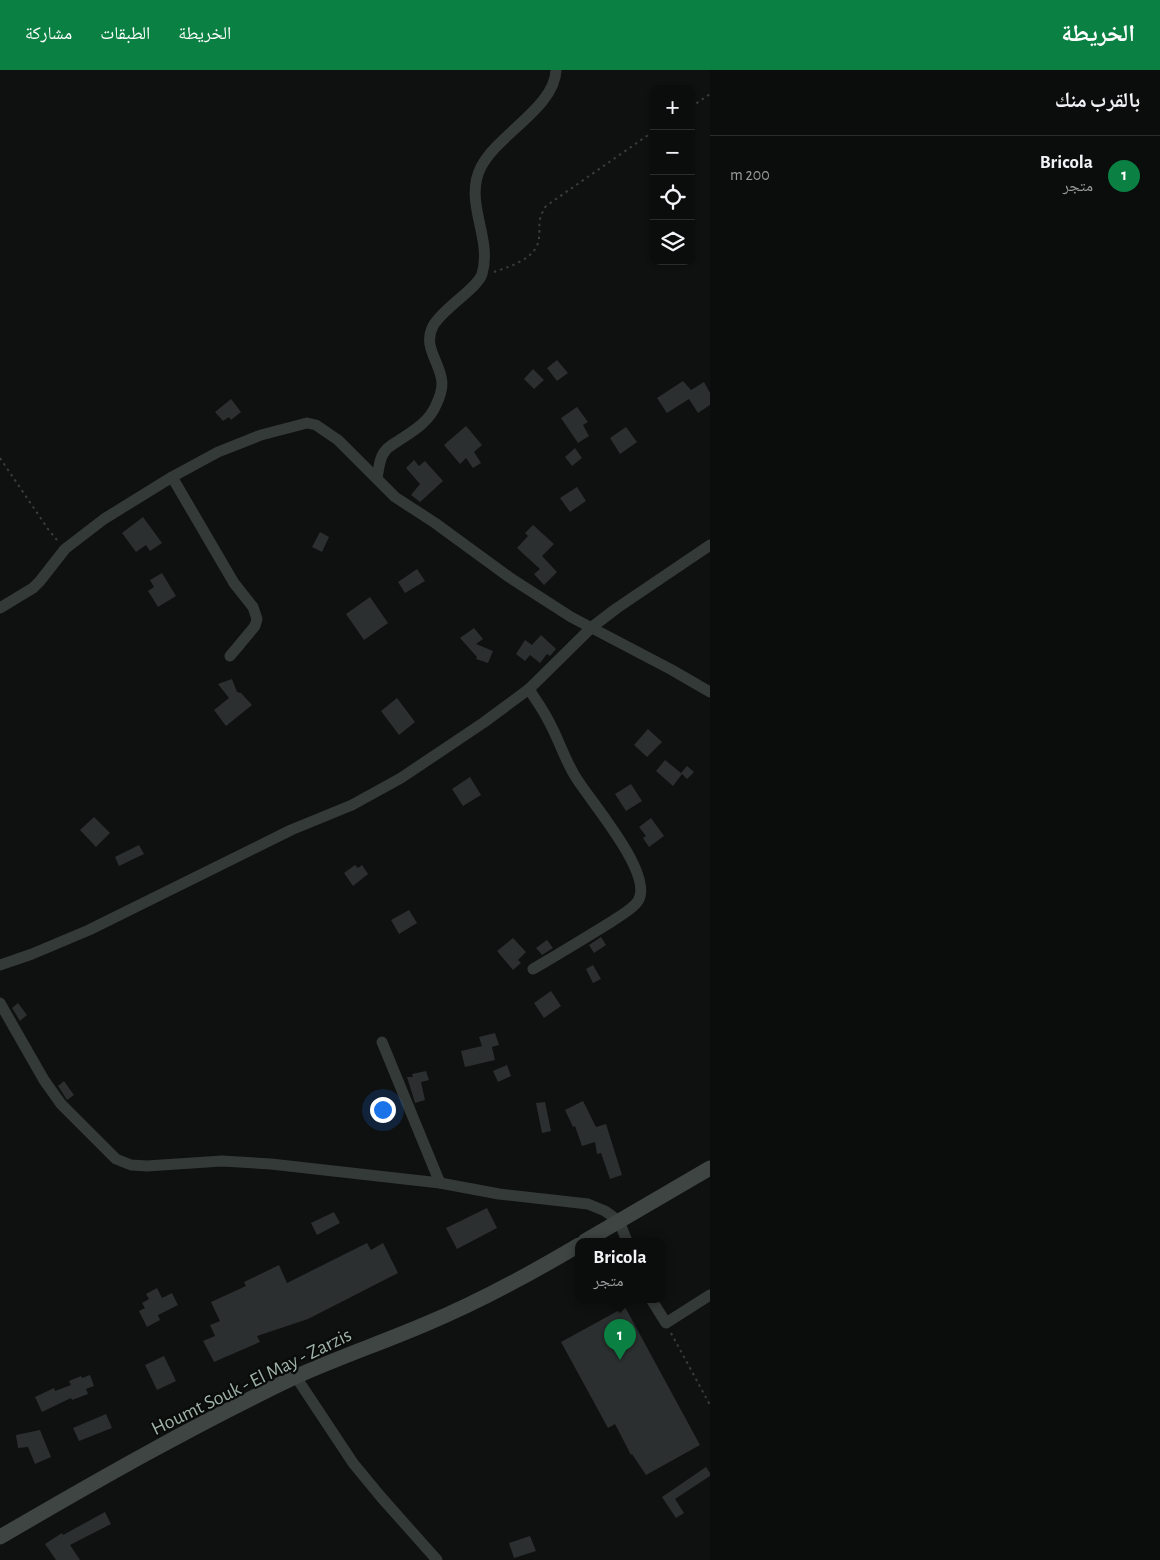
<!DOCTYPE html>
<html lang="ar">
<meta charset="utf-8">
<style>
:root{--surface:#0b0c0c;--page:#191a1a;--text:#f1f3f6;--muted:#9a9b9d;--line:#2b2c2d;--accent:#0b8043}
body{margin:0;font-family:"Alegreya Sans","Noto Naskh Arabic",sans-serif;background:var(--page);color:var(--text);direction:rtl}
.controls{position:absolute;right:15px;top:15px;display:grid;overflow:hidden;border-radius:10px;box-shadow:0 1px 4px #0004}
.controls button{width:45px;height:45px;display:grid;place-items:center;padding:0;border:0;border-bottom:1px solid var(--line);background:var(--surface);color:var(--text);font:25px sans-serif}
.you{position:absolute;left:382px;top:1039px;width:18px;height:18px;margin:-12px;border:4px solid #fff;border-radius:50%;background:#1a73e8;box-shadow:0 0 0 8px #1a73e833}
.badge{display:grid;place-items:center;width:32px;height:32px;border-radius:50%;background:var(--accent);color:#fff;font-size:16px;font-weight:700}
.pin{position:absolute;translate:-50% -41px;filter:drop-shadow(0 1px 2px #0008)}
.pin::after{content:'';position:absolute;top:26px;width:18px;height:15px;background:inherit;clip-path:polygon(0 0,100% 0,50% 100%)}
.popup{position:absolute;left:575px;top:1168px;width:90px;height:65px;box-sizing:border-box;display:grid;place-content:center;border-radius:10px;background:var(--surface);filter:drop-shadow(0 1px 4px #0005);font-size:16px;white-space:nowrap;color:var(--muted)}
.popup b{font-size:19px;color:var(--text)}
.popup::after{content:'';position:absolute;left:50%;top:100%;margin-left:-10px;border:10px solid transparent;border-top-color:var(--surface)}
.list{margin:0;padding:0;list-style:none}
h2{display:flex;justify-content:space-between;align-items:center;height:65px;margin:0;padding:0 20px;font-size:21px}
h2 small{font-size:16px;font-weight:400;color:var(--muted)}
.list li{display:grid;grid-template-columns:32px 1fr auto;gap:15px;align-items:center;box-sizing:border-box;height:80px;padding:0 20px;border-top:1px solid var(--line)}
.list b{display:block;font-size:19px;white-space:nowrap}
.list p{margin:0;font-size:16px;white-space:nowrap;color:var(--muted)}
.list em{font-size:16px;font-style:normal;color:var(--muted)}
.icon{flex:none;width:28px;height:28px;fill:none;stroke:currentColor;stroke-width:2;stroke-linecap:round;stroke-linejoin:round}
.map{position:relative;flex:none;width:710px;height:1490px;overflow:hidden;direction:ltr}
header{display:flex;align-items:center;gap:30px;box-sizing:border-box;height:70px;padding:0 25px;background:var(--accent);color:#fff}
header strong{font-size:24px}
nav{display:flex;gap:28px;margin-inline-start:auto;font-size:18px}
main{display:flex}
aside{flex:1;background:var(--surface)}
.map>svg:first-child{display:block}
.building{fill:#2c2f2f}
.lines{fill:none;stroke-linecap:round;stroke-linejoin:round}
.path{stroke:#383e3b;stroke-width:2;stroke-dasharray:2.5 4;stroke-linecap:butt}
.street{stroke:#343a38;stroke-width:11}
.secondary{stroke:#3e4542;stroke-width:15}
.labels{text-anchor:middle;stroke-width:4.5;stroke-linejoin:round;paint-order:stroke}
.street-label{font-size:20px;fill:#9fb2a8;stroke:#0a0b0b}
</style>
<header>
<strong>الخريطة</strong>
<nav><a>الخريطة</a><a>الطبقات</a><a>مشاركة</a></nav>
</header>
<main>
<aside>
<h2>بالقرب منك<small></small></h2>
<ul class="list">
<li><span class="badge">1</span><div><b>Bricola</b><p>متجر</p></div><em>200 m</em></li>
</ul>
</aside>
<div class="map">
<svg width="710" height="1490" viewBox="0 0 710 1490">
<rect width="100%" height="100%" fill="#0f1010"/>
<g class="building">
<path d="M 557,290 L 568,303 L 557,311 L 547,298 Z"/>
<path d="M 533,299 L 544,310 L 534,319 L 524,309 Z"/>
<path d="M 683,311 L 691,320 L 704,312 L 710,323 L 710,335 L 698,343 L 689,329 L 667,343 L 657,328 Z"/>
<path d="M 231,329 L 241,342 L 231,350 L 229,347 L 223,351 L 215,342 Z"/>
<path d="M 577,337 L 588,352 L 583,355 L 589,366 L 578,373 L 561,348 Z"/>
<path d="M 466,356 L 482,375 L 474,382 L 481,393 L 473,398 L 466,388 L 460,394 L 444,375 Z"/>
<path d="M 626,357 L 637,372 L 620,384 L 610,368 Z"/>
<path d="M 575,378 L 582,388 L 572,396 L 565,387 Z"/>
<path d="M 414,390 L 419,396 L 425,391 L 443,411 L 420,432 L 411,425 L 420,414 L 406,398 Z"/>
<path d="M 577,417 L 586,431 L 570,442 L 560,428 Z"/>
<path d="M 143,447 L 162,473 L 150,481 L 146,475 L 136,482 L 122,463 Z"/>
<path d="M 533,455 L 554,474 L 542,486 L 557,502 L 544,515 L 534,504 L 540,499 L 517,478 L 528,466 L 525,463 Z"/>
<path d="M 320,462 L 329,467 L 322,482 L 312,477 Z"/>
<path d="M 417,499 L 425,511 L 405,523 L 398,512 Z"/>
<path d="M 162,503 L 176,526 L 158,537 L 148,521 L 154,517 L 150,510 Z"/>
<path d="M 370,527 L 388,553 L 364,570 L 346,544 Z"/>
<path d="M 474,558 L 483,569 L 476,574 L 493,581 L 488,593 L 476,589 L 477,587 L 460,568 Z"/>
<path d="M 541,565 L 556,579 L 550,586 L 547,584 L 540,593 L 530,585 L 525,591 L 516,584 L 525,570 L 532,575 Z"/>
<path d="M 232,609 L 237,622 L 241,623 L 252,635 L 226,656 L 214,640 L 229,628 L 218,614 Z"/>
<path d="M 397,628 L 415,652 L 399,665 L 381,641 Z"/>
<path d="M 648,659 L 662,672 L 647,687 L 634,675 Z"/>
<path d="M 665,690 L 681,703 L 687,696 L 694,702 L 687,709 L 682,704 L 673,716 L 656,701 Z"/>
<path d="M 470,707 L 481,725 L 463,736 L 452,719 Z"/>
<path d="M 631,714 L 642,731 L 626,741 L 615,724 Z"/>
<path d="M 94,747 L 110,763 L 96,777 L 80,760 Z"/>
<path d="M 651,748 L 664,766 L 649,777 L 643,768 L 646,766 L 639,757 Z"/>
<path d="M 139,775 L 144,784 L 119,796 L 115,787 Z"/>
<path d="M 355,795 L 358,798 L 362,795 L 368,804 L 353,816 L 344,803 Z"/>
<path d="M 409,840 L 417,853 L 399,864 L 391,850 Z"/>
<path d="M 601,867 L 606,875 L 594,883 L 589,875 Z"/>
<path d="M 513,868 L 526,882 L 518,890 L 521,893 L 513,900 L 497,881 Z"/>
<path d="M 547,870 L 553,878 L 542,885 L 536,878 Z"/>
<path d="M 593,895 L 601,909 L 593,913 L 586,899 Z"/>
<path d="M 551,921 L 561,936 L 544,948 L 534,933 Z"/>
<path d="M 18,933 L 27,945 L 20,951 L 12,938 Z"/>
<path d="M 495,963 L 499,975 L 492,977 L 495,990 L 465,997 L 461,981 L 482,976 L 479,967 Z"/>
<path d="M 507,995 L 511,1006 L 498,1012 L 493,1001 Z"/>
<path d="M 426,1001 L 429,1010 L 421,1012 L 425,1030 L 415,1033 L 407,1007 L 413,1007 L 412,1004 Z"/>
<path d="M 64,1011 L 74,1025 L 67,1030 L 58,1016 Z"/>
<path d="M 583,1031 L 596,1057 L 606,1054 L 622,1105 L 610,1109 L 601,1083 L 597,1084 L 595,1072 L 582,1076 L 575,1056 L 573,1057 L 565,1040 Z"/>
<path d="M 545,1032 L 551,1061 L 542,1063 L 536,1033 Z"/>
<path d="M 487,1138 L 497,1158 L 457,1179 L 446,1158 Z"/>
<path d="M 334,1142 L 340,1153 L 317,1165 L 311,1153 Z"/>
<path d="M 367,1173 L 371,1180 L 383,1173 L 398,1203 L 308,1249 L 257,1266 L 260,1272 L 214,1292 L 203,1271 L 215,1266 L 210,1255 L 220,1251 L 211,1232 L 246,1216 L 244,1212 L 279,1195 L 287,1213 Z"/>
<path d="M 157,1218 L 162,1228 L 172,1223 L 178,1235 L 158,1245 L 160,1250 L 147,1257 L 139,1241 L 145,1238 L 142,1233 L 149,1229 L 146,1224 Z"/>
<path d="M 625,1237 L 700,1375 L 646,1405 L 632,1384 L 631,1385 L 615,1354 L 608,1358 L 561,1272 Z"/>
<path d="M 164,1286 L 176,1311 L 157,1320 L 145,1295 Z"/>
<path d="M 90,1305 L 94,1316 L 86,1319 L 88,1324 L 72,1330 L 71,1328 L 42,1342 L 35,1327 L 54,1318 L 55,1321 L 71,1315 L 69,1311 L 81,1306 L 82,1308 Z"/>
<path d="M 106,1344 L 112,1358 L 79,1371 L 73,1358 Z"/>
<path d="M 40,1360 L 51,1387 L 35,1394 L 28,1377 L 18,1378 L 16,1365 Z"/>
<path d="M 706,1397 L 710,1403 L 710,1406 L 675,1429 L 684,1443 L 676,1448 L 662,1427 Z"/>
<path d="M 105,1442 L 111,1454 L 70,1475 L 80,1490 L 56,1490 L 45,1474 L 62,1463 L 63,1465 Z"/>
<path d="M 530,1466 L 536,1481 L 514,1488 L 509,1473 Z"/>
</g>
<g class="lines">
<g class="path">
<path d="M 691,37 L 710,24"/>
<path d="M 494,202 C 508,197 533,190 538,173 C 542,157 535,153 546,136 L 654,61"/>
<path d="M 0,388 L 48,459 L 57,470"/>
<path d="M 671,1263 L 710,1335"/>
</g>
<g class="street">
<path d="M 172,407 L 234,513 L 253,537 L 257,549 L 255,556 L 230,586"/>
<path d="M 377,408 C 379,399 379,387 386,380 C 389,376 394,374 398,371 C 413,361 429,352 436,335 C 439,329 442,320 442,313 C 441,292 422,278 433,256 C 442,239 478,218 482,204 C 493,168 463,132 481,97 C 498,64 555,37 556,0"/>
<path d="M 0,538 L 33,518 L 40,511 L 65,479 L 104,449 L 172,407 L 218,382 L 261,365 L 307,353 L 316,355 L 338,370 L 395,427 L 435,453 L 509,507 L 571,547 L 672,600 L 710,622"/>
<path d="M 529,619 C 535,629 542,638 547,648 C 558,667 564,688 575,706 C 589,730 655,804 638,831 C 632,840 619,846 611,852 C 585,868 559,884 533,899"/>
<path d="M 0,895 L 32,884 L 89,860 L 291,760 L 352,735 L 401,708 L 483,653 L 529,619 L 592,557 L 617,538 L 710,475"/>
<path d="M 0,933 L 44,1010 L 61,1034 L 116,1089 L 131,1095 L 147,1096 L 222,1091 L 271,1094 L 440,1113 L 499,1124 L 588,1134 L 605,1141 L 619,1151 L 627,1171"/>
<path d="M 382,972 L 440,1113"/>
<path d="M 651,1229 L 666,1253 L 710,1225"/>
<path d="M 296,1307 L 353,1393 L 381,1427 L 437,1490"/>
</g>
<g class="secondary">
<path d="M 585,1171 L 710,1098"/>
<path d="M 0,1467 C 96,1411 194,1355 295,1307 C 339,1287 384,1272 428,1253 C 481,1231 530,1204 579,1175"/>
</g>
</g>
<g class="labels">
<g class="street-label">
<text transform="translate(251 1311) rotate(-26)" y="7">Houmt Souk - El May - Zarzis</text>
</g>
</g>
</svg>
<div class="controls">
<button>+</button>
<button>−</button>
<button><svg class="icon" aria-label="locate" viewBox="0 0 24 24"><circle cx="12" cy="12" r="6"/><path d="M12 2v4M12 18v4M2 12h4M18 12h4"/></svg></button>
<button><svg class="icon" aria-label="layers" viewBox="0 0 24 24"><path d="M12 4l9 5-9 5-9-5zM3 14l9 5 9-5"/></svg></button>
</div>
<div class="you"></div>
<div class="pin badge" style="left:620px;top:1290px">1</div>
<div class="popup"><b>Bricola</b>متجر</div>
</div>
</main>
